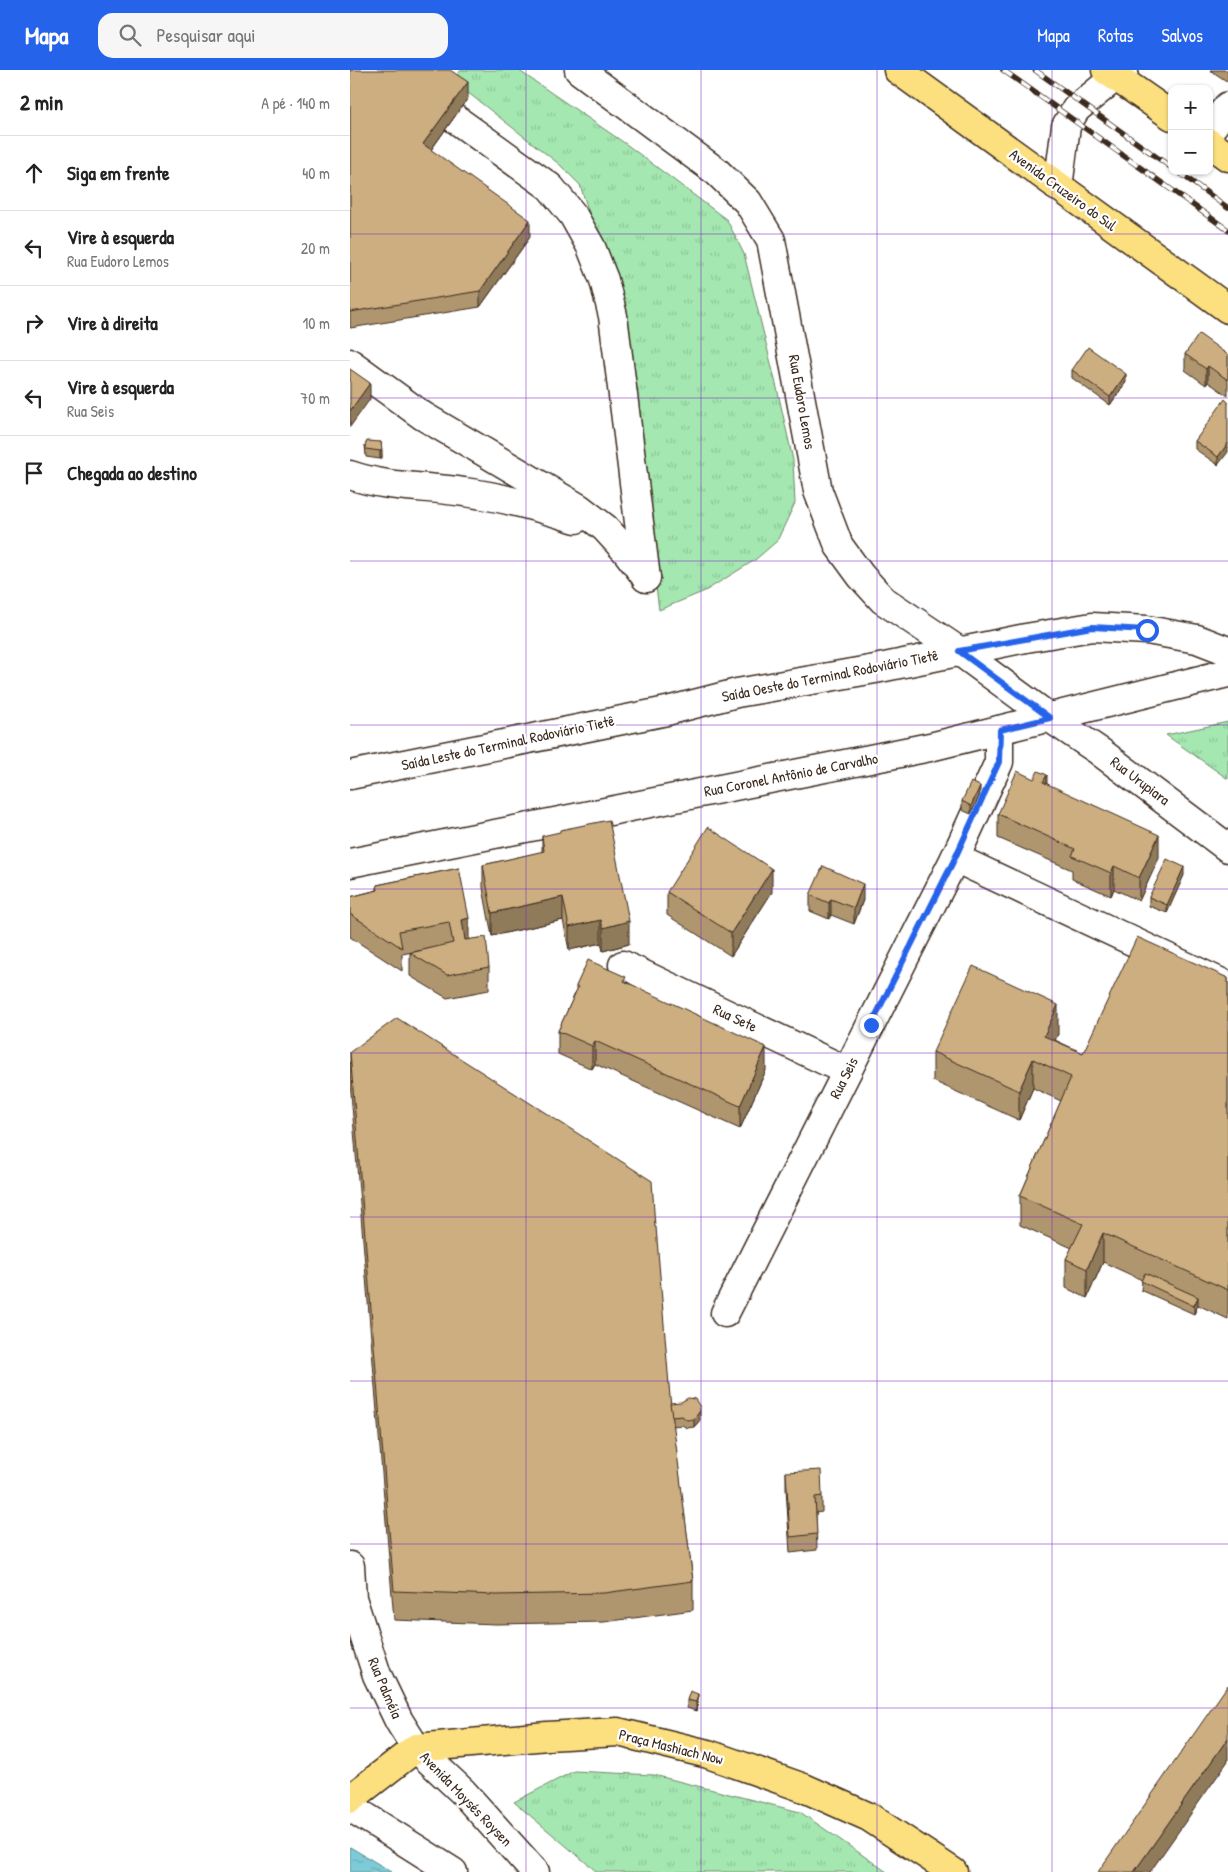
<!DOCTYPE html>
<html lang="pt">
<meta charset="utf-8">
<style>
:root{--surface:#fff;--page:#f6f6f6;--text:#222;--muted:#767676;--line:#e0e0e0;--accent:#2563eb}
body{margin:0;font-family:"Patrick Hand",sans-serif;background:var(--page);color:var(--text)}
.controls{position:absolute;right:15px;top:15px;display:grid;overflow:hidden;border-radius:10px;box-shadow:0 1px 4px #0004}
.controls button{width:45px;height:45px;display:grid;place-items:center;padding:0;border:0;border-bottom:1px solid var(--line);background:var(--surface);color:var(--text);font:25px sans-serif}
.stop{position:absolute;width:15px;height:15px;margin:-11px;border:4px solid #2563eb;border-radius:50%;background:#fff}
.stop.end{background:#2563eb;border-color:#fff;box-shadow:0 1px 5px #0008}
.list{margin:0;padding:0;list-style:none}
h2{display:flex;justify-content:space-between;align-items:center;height:65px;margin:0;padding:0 20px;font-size:21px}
h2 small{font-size:16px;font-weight:400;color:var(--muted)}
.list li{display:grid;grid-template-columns:32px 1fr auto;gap:15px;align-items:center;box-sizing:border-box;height:75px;padding:0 20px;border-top:1px solid var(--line)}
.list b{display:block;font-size:19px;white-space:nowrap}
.list p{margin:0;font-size:16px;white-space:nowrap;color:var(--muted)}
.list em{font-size:16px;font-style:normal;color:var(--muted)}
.icon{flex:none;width:28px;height:28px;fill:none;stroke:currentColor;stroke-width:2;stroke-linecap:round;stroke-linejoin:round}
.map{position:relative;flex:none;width:878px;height:1802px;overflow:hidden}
header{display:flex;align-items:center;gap:30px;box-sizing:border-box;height:70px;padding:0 25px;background:var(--accent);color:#fff}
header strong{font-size:24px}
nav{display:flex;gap:28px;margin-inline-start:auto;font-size:18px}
.search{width:350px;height:45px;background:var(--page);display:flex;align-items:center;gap:12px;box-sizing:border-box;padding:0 18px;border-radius:15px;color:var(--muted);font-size:19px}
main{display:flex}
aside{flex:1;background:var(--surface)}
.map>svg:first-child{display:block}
.grass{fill:url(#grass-tufts);stroke:#708868}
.water{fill:url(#water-ripples);stroke:#618b8d}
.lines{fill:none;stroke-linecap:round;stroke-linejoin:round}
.minor-casing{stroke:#3b2a1e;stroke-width:31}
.major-casing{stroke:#3b2a1e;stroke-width:31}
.minor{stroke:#fff;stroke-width:28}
.major{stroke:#fce080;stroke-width:28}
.rail-casing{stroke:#3b2a1e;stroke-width:5.5}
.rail{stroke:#fff;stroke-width:4;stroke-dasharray:11;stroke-linecap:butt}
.wall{fill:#af966e;stroke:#3b2a1e}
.shaded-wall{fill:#8f7a5a;stroke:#3b2a1e}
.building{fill:#ccae80;stroke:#3b2a1e}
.route{stroke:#2563eb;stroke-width:6}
.grid{fill:none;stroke:#7b2cbf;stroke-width:1;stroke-opacity:0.55}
.labels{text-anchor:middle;stroke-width:4.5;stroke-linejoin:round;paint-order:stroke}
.street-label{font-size:15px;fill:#3b2a1e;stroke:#fff}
</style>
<header>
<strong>Mapa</strong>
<div class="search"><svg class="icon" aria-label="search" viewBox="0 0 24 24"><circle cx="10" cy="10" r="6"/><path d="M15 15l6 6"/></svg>Pesquisar aqui</div>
<nav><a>Mapa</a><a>Rotas</a><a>Salvos</a></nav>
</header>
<main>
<aside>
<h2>2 min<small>A pé · 140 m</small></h2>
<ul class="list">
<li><svg class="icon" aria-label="ahead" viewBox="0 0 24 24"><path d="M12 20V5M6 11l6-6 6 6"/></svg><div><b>Siga em frente</b></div><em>40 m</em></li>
<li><svg class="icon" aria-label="left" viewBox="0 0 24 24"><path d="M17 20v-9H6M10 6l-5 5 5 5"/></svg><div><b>Vire à esquerda</b><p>Rua Eudoro Lemos</p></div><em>20 m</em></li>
<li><svg class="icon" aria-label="right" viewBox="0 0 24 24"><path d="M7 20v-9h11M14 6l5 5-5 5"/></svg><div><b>Vire à direita</b></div><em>10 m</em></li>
<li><svg class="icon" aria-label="left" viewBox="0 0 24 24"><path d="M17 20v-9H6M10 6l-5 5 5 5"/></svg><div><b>Vire à esquerda</b><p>Rua Seis</p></div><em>70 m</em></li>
<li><svg class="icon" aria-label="arrive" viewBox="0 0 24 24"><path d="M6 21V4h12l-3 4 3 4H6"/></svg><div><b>Chegada ao destino</b></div></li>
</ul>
</aside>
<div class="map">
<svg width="878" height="1802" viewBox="0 0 878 1802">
<defs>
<pattern id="grass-tufts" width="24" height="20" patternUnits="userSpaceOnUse" patternTransform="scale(1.25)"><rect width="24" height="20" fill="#a4e7b1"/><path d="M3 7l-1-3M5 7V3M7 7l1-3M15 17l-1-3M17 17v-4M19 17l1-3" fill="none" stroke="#8ec698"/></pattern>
<pattern id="water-ripples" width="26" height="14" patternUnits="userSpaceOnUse" patternTransform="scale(1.25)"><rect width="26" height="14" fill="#7bcbd7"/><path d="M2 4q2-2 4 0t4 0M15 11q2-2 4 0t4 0" fill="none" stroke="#6baeb8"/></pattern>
</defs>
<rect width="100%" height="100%" fill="#fff"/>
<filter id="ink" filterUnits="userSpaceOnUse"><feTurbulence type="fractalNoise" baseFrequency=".02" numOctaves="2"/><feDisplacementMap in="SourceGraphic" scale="10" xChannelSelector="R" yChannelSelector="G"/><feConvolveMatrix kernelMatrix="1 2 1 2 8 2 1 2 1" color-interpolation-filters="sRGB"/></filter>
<g filter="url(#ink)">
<g class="grass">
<path d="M 111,0 L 168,0 L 276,74 L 377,150 L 394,184 L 427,318 L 443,390 L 445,433 L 427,471 L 405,490 L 355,521 L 309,540 L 271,241 L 230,115 L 209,94 L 103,11 Z"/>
<path d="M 878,652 L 878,709 L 816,665 Z"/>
<path d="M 224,1701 L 304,1705 L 450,1742 L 537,1802 L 247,1802 L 164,1732 Z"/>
</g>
<path class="water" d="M 0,1777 L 42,1802 L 0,1802 Z"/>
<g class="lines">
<g class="minor-casing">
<g id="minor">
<path d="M 229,0 L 367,102 L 398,132 L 421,170 L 468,421 L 489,476 L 511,506 L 533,530 L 609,581 L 700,648 L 749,681 L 878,778"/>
<path d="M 104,48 L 200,117 L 223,145 L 241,177 L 254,210 L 263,246 L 296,508"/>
<path d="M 859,61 L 878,36"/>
<path d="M 708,117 L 716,56 L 726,39 L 774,0"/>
<path d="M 0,293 L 73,346 L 229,438 L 255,458 L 277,482 L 296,507"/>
<path d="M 0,405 C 37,418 76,416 114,422 C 152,427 189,437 226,449"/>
<path d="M 0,705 L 317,641 L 387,623 L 525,599 L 676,568 L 742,557 L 797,560 L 847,569 L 878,581"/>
<path d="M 605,788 L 878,916"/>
<path d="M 0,793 L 580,677 L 878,603"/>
<path d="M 273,895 L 497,1001"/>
<path d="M 375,1243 L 605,788 L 649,692 L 649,660"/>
<path d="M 0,1496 L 2,1528 L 27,1605 L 49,1651 L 66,1678 L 113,1722 L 185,1802"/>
<path d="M 0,1737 L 103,1802"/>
</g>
</g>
<g class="major-casing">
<g id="major">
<path d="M 548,0 L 878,239"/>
<path d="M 756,0 L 822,46"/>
<path d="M 859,73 L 878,87"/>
<path d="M 0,1729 L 66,1678 L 197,1666 L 268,1662 L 358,1684 L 454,1718 L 519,1747 L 603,1802"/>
</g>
</g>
<use href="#minor" class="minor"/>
<use href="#major" class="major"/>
<g class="rail-casing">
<g id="rail">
<path d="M 653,0 L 878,160"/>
<path d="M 685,0 L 822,98"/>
<path d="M 827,101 L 878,138"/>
</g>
</g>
<use href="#rail" class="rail"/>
</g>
<g class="wall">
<path d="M 0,0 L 118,28 L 81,80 L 180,167 L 130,237 L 0,258 Z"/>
<path d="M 860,0 L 878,0 L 878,12 Z"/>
<path d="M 835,284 L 878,285 L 878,326 L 858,312 L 856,315 L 835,300 Z"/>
<path d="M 722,300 L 776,312 L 760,335 L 722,308 Z"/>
<path d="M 878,332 L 868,395 L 845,379 L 845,371 Z"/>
<path d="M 31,372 L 32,388 L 30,389 L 16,387 L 15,375 Z"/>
<path d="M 684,709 L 697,714 L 809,788 L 789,831 L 764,819 L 761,826 L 722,809 L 722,800 L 648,768 L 648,744 Z"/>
<path d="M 630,725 L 621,744 L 612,740 L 612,731 Z"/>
<path d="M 192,766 L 279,874 L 253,881 L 251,873 L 219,880 L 213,850 L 142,866 L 133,818 L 133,795 L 192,782 Z"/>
<path d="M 109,798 L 119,870 L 139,897 L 139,920 L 97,928 L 60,906 L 60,883 L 79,879 L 52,884 L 52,901 L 0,867 L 0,827 L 27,820 L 27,815 Z"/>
<path d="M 834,805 L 817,843 L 799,836 L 799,827 Z"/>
<path d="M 317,822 L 422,822 L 381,886 L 317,845 Z"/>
<path d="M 460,825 L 513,830 L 504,854 L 481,845 L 479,849 L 460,841 Z"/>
<path d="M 878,908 L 878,1249 L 848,1235 L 844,1244 L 791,1220 L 792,1210 L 753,1192 L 737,1228 L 716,1218 L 716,1189 L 722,1178 L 670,1155 L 670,1126 L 711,1031 L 683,1018 L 669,1050 L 583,1011 L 583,982 L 708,964 L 705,970 L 733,983 Z"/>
<path d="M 276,911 L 416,1000 L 390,1059 L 245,994 L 242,999 L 208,984 L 208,961 L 226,922 L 226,916 Z"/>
<path d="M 0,982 L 305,1157 L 320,1333 L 350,1350 L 344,1357 L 337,1358 L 332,1355 L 323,1356 L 343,1511 L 343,1540 L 254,1552 L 146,1554 L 44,1550 L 0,1011 Z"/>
<path d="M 436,1402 L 472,1426 L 472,1442 L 466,1443 L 467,1480 L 440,1483 L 436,1418 Z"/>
<path d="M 337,1630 L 348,1632 L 346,1641 L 337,1638 Z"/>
</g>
<g class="shaded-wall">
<path d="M 118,12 L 118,28 L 73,91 L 73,74 Z"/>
<path d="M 180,150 L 180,167 L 130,237 L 130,221 Z"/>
<path d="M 858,296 L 858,312 L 856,315 L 856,299 Z"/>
<path d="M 776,304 L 776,312 L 760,335 L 760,327 Z"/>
<path d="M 20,313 L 20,329 L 0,357 L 0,341 Z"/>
<path d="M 878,373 L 878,382 L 868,395 L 868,387 Z"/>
<path d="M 32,380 L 32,388 L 30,389 L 30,381 Z"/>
<path d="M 697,705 L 697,728 L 693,712 Z"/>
<path d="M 630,716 L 630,725 L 621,744 L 621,736 Z"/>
<path d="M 809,765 L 809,788 L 789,831 L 789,808 Z"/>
<path d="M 764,796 L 764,819 L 761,826 L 761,803 Z"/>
<path d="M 834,797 L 834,805 L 817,843 L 817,835 Z"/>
<path d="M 422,799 L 422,822 L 381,886 L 381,863 Z"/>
<path d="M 513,814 L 513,830 L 504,854 L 504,838 Z"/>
<path d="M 213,827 L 213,850 L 142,866 L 142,843 Z"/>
<path d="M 481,829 L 481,845 L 479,849 L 479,833 Z"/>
<path d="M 119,848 L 119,871 L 112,873 L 112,850 Z"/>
<path d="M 251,850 L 251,873 L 219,880 L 219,857 Z"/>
<path d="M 279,851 L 279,874 L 253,881 L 253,858 Z"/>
<path d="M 708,935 L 708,964 L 694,995 L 694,966 Z"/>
<path d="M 245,971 L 245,994 L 242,999 L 242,976 Z"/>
<path d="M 416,977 L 416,1000 L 390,1059 L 390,1036 Z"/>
<path d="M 683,989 L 683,1018 L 669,1050 L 669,1021 Z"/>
<path d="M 753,1163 L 753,1192 L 737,1228 L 737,1199 Z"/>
<path d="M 848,1227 L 848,1235 L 844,1244 L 844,1236 Z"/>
<path d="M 350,1341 L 350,1350 L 344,1357 L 344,1349 Z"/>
<path d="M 348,1624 L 348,1632 L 346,1641 L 346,1632 Z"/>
<path d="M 878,1668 L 878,1691 L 800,1802 L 784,1802 Z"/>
</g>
<g class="building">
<path d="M 0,0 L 100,0 L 118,12 L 73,74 L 180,150 L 130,221 L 0,242 Z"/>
<path d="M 849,264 L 878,285 L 878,310 L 858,296 L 856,299 L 835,284 Z"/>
<path d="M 738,277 L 776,304 L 760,327 L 722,300 Z"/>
<path d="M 0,299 L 20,313 L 0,341 Z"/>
<path d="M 875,329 L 878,332 L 878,373 L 868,387 L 845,371 Z"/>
<path d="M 17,371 L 31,372 L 32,380 L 30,381 L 16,379 L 15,375 Z"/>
<path d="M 667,701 L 684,709 L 688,701 L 697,705 L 693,712 L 809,765 L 789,808 L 764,796 L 761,803 L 722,786 L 725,779 L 648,744 Z"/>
<path d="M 621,712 L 630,716 L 621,736 L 612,731 Z"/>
<path d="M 259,750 L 279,851 L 253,858 L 251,850 L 219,857 L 213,827 L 142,843 L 133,795 L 194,781 L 192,766 L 210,762 L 210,760 Z"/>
<path d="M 358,757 L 422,799 L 381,863 L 317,822 Z"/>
<path d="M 817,789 L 834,797 L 817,835 L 799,827 Z"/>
<path d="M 473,796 L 513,814 L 504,838 L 481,829 L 479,833 L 460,825 Z"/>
<path d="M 109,798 L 119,848 L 112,850 L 115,870 L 136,867 L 139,897 L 97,905 L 60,883 L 103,873 L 99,852 L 49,861 L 52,878 L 0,844 L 0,827 L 28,820 L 27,815 Z"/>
<path d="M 787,867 L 878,908 L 878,1220 L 753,1163 L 737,1199 L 716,1189 L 733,1154 L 670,1126 L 721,1007 L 683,989 L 669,1021 L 583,982 L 623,896 L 708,935 L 694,966 L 733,983 Z"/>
<path d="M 238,890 L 276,907 L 274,911 L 416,977 L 390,1036 L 245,971 L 242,976 L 208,961 L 228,917 L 226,916 Z"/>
<path d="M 47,948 L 302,1111 L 305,1157 L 306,1157 L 320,1327 L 343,1511 L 254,1523 L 146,1525 L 44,1521 L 0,982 Z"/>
<path d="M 795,1203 L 848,1227 L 844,1236 L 791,1211 Z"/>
<path d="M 338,1328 L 345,1329 L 350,1337 L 350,1341 L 344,1349 L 337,1350 L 332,1346 L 322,1347 L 320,1333 L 331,1332 Z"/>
<path d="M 471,1400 L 472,1426 L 465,1427 L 467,1464 L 440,1467 L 436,1402 Z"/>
<path d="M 878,1615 L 878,1668 L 784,1802 L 748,1802 Z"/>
<path d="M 340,1621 L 348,1624 L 346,1632 L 337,1630 Z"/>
</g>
</g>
<g class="lines" filter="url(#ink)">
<path class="route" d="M 521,955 L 605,788 L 649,692 L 650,660 L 700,648 L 609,581 L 742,557 L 797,560"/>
</g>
<path class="grid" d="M 176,0 L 176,1802M 351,0 L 351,1802M 527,0 L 527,1802M 702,0 L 702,1802M 0,164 L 878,164M 0,328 L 878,328M 0,491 L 878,491M 0,655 L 878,655M 0,819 L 878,819M 0,983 L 878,983M 0,1147 L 878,1147M 0,1311 L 878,1311M 0,1474 L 878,1474M 0,1638 L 878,1638"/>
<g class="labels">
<g class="street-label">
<text transform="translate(713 120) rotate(36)" y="5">Avenida Cruzeiro do Sul</text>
<text transform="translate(452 332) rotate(80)" y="5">Rua Eudoro Lemos</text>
<text transform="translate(480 606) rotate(-11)" y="5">Saída Oeste do Terminal Rodoviário Tietê</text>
<text transform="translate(158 673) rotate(-12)" y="5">Saída Leste do Terminal Rodoviário Tietê</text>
<text transform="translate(441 705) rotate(-11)" y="5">Rua Coronel Antônio de Carvalho</text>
<text transform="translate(790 711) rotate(37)" y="5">Rua Urupiara</text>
<text transform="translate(385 948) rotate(25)" y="5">Rua Sete</text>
<text transform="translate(494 1008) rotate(-63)" y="5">Rua Seis</text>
<text transform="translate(35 1618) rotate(67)" y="5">Rua Palméia</text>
<text transform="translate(321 1677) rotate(14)" y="5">Praça Mashiach Now</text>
<text transform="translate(116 1729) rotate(46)" y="5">Avenida Moysés Roysen</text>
</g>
</g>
</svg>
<div class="controls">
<button>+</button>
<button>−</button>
</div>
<div class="stop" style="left:797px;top:560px"></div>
<div class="stop end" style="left:521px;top:955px"></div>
</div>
</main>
